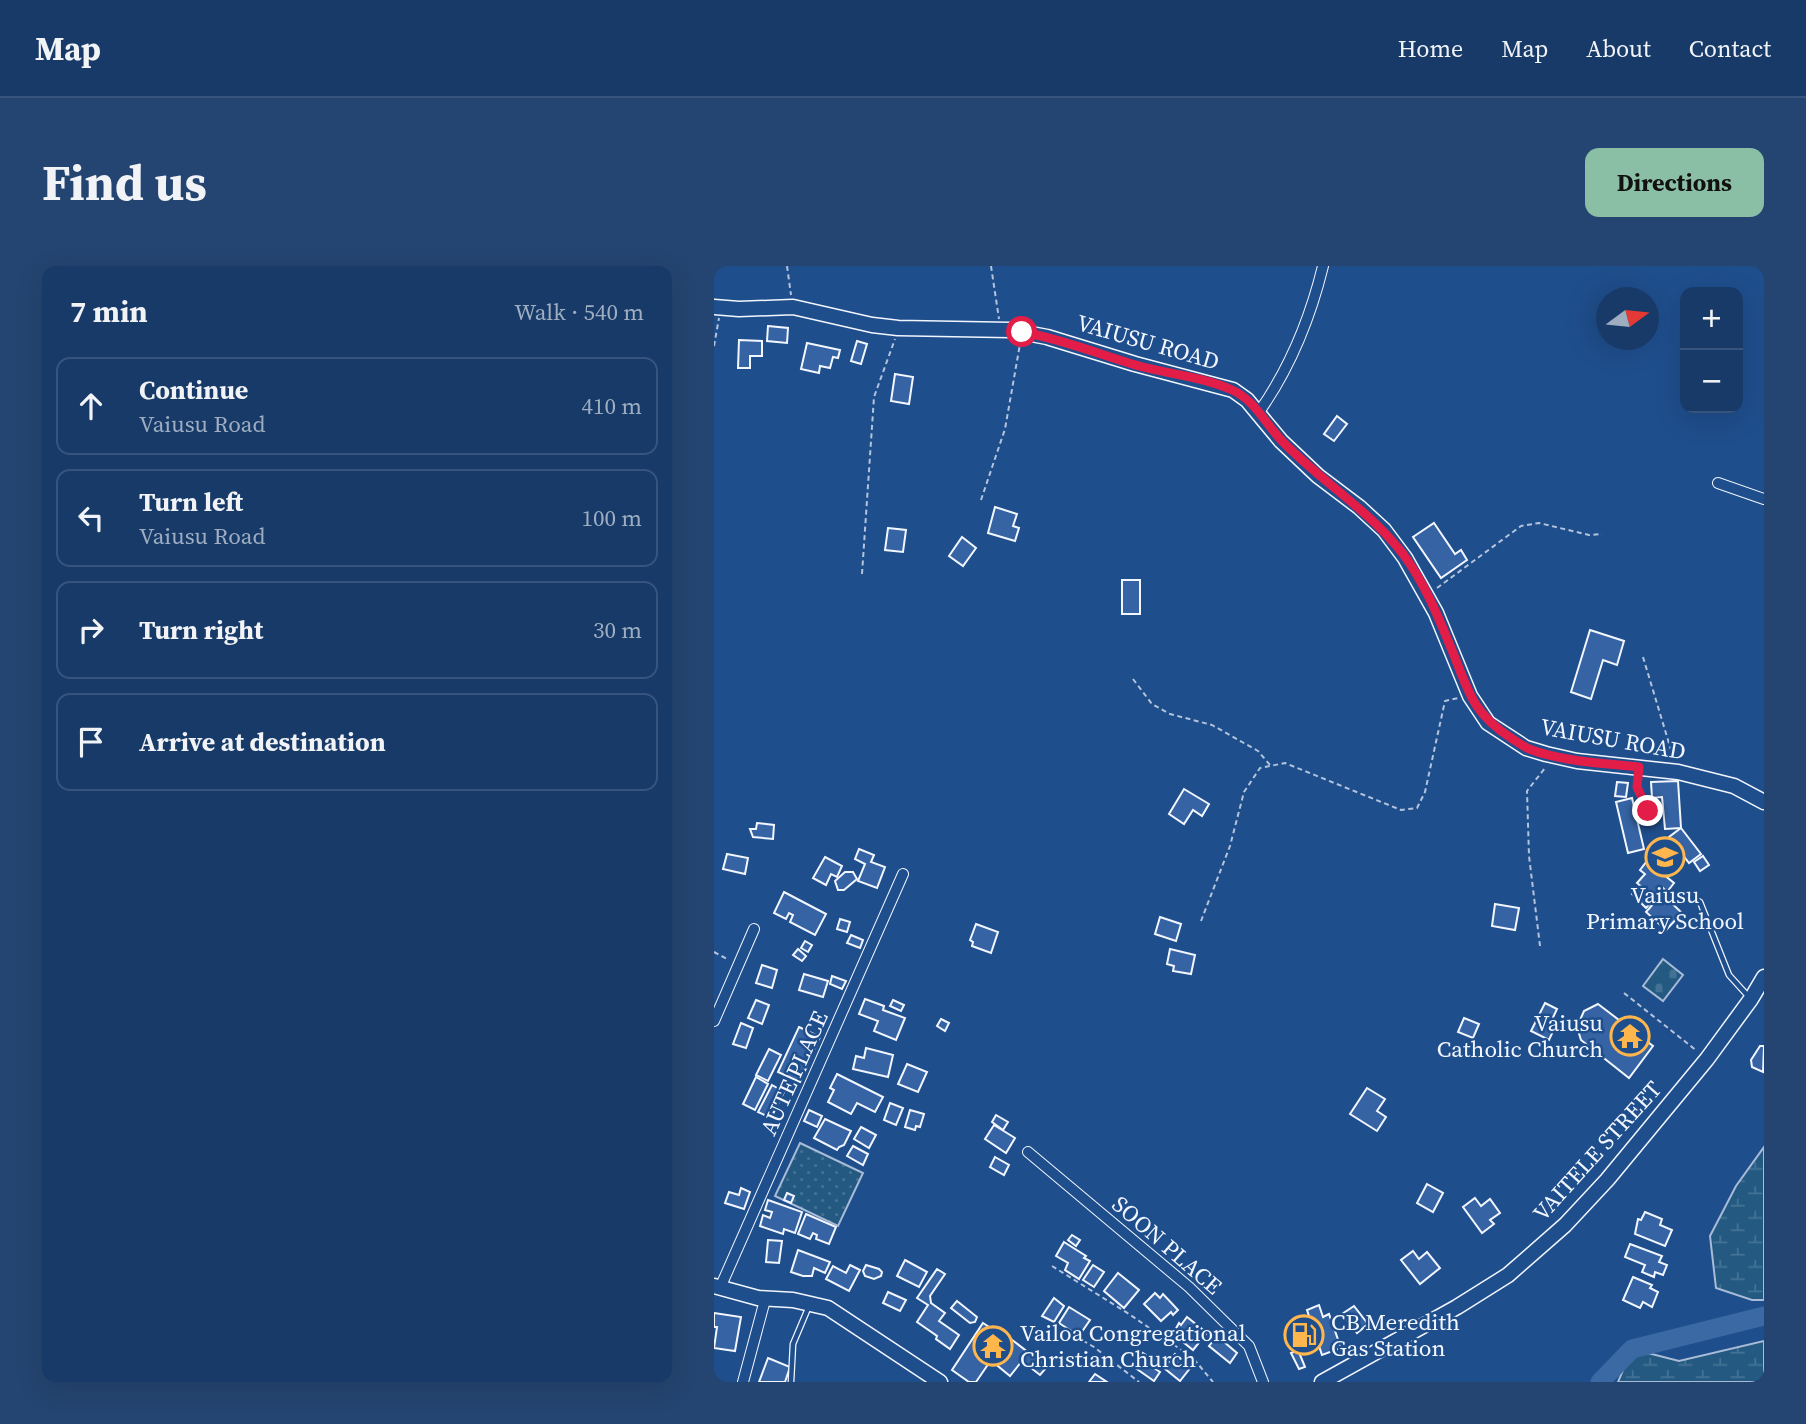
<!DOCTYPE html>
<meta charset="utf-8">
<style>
:root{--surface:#173a69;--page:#244571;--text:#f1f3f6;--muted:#9eadc0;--line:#36547d;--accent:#8abfa5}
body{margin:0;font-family:"Source Serif 4",serif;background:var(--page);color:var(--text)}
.controls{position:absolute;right:21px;top:21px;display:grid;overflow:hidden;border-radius:14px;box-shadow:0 7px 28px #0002}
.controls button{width:63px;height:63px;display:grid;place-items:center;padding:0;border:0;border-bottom:2px solid var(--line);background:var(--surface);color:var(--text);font:35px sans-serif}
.compass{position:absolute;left:882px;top:21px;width:63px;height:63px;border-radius:50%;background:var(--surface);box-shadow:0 7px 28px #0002;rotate:75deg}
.stop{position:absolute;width:21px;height:21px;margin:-16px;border:5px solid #e11d48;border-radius:50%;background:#fff}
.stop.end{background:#e11d48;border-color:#fff;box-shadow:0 2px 7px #0008}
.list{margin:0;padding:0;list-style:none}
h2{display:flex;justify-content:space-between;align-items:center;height:91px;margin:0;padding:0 28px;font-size:30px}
h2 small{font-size:23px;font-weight:400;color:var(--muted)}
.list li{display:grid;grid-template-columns:46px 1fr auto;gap:21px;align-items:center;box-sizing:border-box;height:98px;margin:0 14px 14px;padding:0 14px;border:2px solid var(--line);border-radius:14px}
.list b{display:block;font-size:26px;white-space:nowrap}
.list p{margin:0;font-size:23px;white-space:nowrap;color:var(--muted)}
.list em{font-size:23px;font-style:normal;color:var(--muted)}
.icon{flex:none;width:38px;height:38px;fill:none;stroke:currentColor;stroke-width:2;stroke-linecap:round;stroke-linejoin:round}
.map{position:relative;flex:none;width:1050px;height:1116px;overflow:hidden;border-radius:14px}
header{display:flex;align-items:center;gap:42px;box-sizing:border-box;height:98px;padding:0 35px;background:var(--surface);border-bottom:2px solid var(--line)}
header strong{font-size:33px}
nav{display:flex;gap:38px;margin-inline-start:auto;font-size:24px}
.intro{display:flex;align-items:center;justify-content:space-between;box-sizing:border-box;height:168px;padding:0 42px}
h1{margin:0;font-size:49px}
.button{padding:18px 32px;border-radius:14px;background:var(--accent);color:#111;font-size:24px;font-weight:700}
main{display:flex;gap:42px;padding:0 42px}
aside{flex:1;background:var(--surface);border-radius:14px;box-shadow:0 7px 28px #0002}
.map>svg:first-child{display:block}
.grass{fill:url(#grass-dots);stroke:#a8bbd7;stroke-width:2}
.wetland{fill:url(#wetland-marsh);stroke:#a8bbd7;stroke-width:2}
.cemetery{fill:url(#cemetery-stones);stroke:#a8bbd7;stroke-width:2}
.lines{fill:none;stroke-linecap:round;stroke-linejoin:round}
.river{stroke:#3b69a3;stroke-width:19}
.building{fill:#3563a3;stroke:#f2f6ff;stroke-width:2}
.lane-casing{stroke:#f2f6ff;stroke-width:7}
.street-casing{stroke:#f2f6ff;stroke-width:12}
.secondary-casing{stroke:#f2f6ff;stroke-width:17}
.primary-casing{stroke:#f2f6ff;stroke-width:17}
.path{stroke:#b3c4dc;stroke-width:2;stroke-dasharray:5 3.5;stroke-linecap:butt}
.lane{stroke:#1f4e8c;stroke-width:4.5}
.street{stroke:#1f4e8c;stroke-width:10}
.secondary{stroke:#1f4e8c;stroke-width:14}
.primary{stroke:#1f4e8c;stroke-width:14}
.route{stroke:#e11d48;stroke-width:9}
.labels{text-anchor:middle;stroke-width:5;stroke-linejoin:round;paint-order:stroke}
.street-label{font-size:23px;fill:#f2f6ff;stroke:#1f4e8c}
.poi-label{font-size:23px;fill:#f2f6ff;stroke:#1f4e8c;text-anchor:start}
</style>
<header>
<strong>Map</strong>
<nav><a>Home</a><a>Map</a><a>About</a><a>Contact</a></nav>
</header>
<div class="intro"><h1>Find us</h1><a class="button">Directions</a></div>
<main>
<aside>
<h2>7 min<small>Walk · 540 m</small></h2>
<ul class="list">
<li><svg class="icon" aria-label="ahead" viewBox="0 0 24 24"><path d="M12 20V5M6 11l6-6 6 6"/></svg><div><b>Continue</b><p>Vaiusu Road</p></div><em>410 m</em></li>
<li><svg class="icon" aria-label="left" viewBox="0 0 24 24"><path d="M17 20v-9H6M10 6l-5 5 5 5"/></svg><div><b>Turn left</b><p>Vaiusu Road</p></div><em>100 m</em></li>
<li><svg class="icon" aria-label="right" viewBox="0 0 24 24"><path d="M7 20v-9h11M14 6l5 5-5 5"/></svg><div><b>Turn right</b></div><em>30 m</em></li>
<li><svg class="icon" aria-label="arrive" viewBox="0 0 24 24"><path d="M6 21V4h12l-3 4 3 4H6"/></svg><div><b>Arrive at destination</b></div></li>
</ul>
</aside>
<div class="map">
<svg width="1050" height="1116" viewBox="0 0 1050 1116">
<defs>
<pattern id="grass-dots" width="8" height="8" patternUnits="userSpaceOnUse" patternTransform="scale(1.75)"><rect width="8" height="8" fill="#245a82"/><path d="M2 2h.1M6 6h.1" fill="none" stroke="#447295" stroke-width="1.8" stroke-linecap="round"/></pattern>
<pattern id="wetland-marsh" width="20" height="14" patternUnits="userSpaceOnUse" patternTransform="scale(1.75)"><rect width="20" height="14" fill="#245a82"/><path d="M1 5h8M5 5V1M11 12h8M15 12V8" fill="none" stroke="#447295"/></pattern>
<pattern id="cemetery-stones" width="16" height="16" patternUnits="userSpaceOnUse" patternTransform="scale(1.75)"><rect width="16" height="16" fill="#245a82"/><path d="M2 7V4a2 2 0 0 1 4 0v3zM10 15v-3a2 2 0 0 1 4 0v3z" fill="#447295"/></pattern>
</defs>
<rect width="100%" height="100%" fill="#1f4e8c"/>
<path class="grass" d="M 86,877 L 149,907 L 124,960 L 61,930 Z"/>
<g class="wetland">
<path d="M 1050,881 L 1050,1034 L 1038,1034 L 1002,1022 L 996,970 L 1022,920 Z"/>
<path d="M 1050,1075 L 1050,1116 L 904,1116 L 918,1083 L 965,1095 Z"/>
</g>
<path class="cemetery" d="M 949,693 L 969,709 L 949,735 L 929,720 Z"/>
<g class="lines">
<path class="river" d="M 886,1116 L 918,1083 L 1050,1050"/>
</g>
<g class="building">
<path d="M 54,60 L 74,62 L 73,77 L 53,75 Z"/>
<path d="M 25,74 L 48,75 L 48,90 L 36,90 L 36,102 L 24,102 Z"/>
<path d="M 143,75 L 153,78 L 147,98 L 137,95 Z"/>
<path d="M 93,77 L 126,84 L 124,92 L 119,91 L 116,102 L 106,100 L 105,107 L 87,103 Z"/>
<path d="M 181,108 L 199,111 L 195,138 L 177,135 Z"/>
<path d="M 623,150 L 633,158 L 620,175 L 610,168 Z"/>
<path d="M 281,241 L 303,248 L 299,260 L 305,262 L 301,275 L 274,267 Z"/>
<path d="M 720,257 L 741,288 L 747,284 L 753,294 L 727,312 L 699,271 Z"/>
<path d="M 174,262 L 192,264 L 189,286 L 171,284 Z"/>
<path d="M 248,271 L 262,282 L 249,300 L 235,290 Z"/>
<rect x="408" y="314" width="18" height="34"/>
<path d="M 876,364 L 910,375 L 903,399 L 889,394 L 877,433 L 857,426 Z"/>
<path d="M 964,515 L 967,562 L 951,563 L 948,531 L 938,532 L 937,516 Z"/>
<path d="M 903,516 L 914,517 L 912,531 L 901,530 Z"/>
<path d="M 470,523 L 495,538 L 488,550 L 479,544 L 470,558 L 455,548 Z"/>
<path d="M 918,532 L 930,583 L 914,587 L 902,536 Z"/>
<path d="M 43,557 L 60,559 L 59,573 L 39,571 L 36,563 L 42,563 Z"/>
<path d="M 967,562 L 987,588 L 975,597 L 955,571 Z"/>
<path d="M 145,583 L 160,589 L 157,596 L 171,601 L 163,622 L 144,615 L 151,598 L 141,593 Z"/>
<path d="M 13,588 L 34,592 L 31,608 L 9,603 Z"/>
<path d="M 989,590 L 995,599 L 986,605 L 980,596 Z"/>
<path d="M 111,591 L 128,600 L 123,611 L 117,608 L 112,619 L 99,612 Z"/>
<path d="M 933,595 L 960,617 L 953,626 L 949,622 L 941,632 L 923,617 L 931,608 L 926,604 Z"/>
<path d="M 131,606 L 139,606 L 143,613 L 130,624 L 124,624 L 121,615 Z"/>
<path d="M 926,620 L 940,633 L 932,642 L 918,628 Z"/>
<path d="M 70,626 L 112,648 L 101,669 L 76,656 L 79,649 L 75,647 L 72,653 L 60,647 Z"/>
<path d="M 948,628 L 968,647 L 952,664 L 932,646 Z"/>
<path d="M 781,638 L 805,642 L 801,664 L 778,660 Z"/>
<path d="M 446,651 L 467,658 L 462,675 L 441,668 Z"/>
<path d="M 126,653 L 136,656 L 133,666 L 123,663 Z"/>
<path d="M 262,658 L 284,666 L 277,687 L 258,680 L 259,676 L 256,674 Z"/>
<path d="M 137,669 L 149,674 L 146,682 L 133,677 Z"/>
<path d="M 91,675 L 98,679 L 94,686 L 87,682 Z"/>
<path d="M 84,683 L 92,690 L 88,695 L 79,689 Z"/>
<path d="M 456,683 L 481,689 L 477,708 L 459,705 L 460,700 L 453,698 Z"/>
<path d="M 48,699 L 63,704 L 58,722 L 42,717 Z"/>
<path d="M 90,708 L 114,715 L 109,731 L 85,724 Z"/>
<path d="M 118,710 L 132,715 L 128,723 L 116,718 Z"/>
<path d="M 151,733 L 170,740 L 169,744 L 191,752 L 182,774 L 160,765 L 164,755 L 145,748 Z"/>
<path d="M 42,734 L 55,739 L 48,758 L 34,752 Z"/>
<path d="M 179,734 L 190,739 L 187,745 L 176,740 Z"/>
<path d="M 831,737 L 843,743 L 836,758 L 841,761 L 835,774 L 817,765 Z"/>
<path d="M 884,738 L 939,780 L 915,812 L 867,774 L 863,761 L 870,745 Z"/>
<path d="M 750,752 L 765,758 L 759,772 L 744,766 Z"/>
<path d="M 227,753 L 235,757 L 231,765 L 223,760 Z"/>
<path d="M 27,757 L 39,762 L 32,782 L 19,778 Z"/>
<path d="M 85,761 L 106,771 L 86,816 L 64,806 Z"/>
<path d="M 1046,780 L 1050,780 L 1049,806 L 1038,801 L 1037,794 Z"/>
<path d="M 152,782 L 179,789 L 174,811 L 139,803 L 142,790 L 150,792 Z"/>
<path d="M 55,783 L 67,789 L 54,815 L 42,809 Z"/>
<path d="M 193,798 L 213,806 L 204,826 L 184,818 Z"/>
<path d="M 123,808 L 169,831 L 161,846 L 143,837 L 137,848 L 114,836 L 120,824 L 116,822 Z"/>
<path d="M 42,811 L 54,818 L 41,844 L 29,838 Z"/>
<path d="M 58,819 L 70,826 L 57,852 L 44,846 Z"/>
<path d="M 653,822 L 671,833 L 663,845 L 672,851 L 663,865 L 636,848 Z"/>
<path d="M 176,837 L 189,842 L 182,859 L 170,854 Z"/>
<path d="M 95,844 L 108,850 L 103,861 L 90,855 Z"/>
<path d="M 196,844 L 210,848 L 206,861 L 202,860 L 201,864 L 191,861 Z"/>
<path d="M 282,849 L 294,856 L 289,864 L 278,856 Z"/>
<path d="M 111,853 L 137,865 L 130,879 L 125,881 L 123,884 L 100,872 Z"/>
<path d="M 280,859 L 301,872 L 292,887 L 271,873 Z"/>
<path d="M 147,861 L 162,869 L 155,882 L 140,873 Z"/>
<path d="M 139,880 L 154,888 L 149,899 L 133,890 Z"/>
<path d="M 281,891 L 295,899 L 290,909 L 276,901 Z"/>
<path d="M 713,918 L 729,927 L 719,946 L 703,937 Z"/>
<path d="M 27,922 L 36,926 L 30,943 L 11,937 L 15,926 L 25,929 Z"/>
<path d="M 73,927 L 80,930 L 77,937 L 70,934 Z"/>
<path d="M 761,932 L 767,940 L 776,933 L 786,947 L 776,954 L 780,958 L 768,967 L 749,941 Z"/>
<path d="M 54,934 L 88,946 L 81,967 L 70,963 L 69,968 L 46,960 L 49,949 L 56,952 L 58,946 L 51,944 Z"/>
<path d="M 931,946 L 948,953 L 946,959 L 958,964 L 951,980 L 921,968 L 924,953 L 927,954 Z"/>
<path d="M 92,948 L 122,961 L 115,978 L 102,973 L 103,969 L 99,967 L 96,973 L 84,968 Z"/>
<path d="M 358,969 L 366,974 L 362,980 L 354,974 Z"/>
<path d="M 54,974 L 68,975 L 65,997 L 52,996 Z"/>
<path d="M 350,976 L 372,990 L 370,992 L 376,995 L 365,1013 L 351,1004 L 354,997 L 342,990 Z"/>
<path d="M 916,978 L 948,990 L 945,996 L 953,999 L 949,1009 L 941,1006 L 940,1011 L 928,1006 L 931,999 L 911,991 Z"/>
<path d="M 84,984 L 116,996 L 111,1007 L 100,1002 L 98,1010 L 89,1010 L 77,1006 Z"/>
<path d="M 699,985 L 705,993 L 713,986 L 726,1002 L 706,1018 L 687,994 Z"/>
<path d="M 191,994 L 213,1006 L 205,1021 L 183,1010 Z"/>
<path d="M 136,999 L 146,1004 L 135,1025 L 112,1013 L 119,1000 L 132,1007 Z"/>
<path d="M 152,999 L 165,1003 L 168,1006 L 167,1010 L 160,1013 L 151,1010 L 149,1005 Z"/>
<path d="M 379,999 L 390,1006 L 380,1021 L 369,1014 Z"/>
<path d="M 223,1003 L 231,1008 L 216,1030 L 217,1037 L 231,1047 L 225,1055 L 245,1069 L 236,1083 L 222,1073 L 223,1070 L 203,1056 L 214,1039 L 203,1032 Z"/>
<path d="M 404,1007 L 425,1024 L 410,1042 L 390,1025 Z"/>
<path d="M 919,1011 L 938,1019 L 936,1022 L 944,1026 L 938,1041 L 929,1036 L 926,1042 L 909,1034 Z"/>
<path d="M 174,1026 L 192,1034 L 186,1045 L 169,1037 Z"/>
<path d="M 441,1027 L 446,1032 L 449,1028 L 464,1044 L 459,1049 L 457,1046 L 447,1055 L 430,1038 Z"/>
<path d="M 340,1032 L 350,1040 L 340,1056 L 328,1050 Z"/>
<path d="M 243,1035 L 263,1051 L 261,1056 L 256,1057 L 237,1042 Z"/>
<path d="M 605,1039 L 609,1051 L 615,1048 L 627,1082 L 608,1089 L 593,1044 Z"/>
<path d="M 640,1040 L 654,1058 L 643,1067 L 628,1048 Z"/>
<path d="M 355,1041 L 376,1054 L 365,1070 L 345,1057 Z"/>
<path d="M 0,1047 L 27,1051 L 21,1085 L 0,1082 L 3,1061 L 0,1061 Z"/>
<path d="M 473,1051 L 493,1067 L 479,1084 L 459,1068 L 465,1057 L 467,1059 Z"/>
<path d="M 269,1057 L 292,1072 L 262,1116 L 255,1116 L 238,1104 Z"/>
<path d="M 503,1070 L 523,1087 L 516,1097 L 495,1080 Z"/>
<path d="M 297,1073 L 333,1101 L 326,1109 L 308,1095 L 296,1110 L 279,1096 Z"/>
<path d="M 584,1084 L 591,1101 L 585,1103 L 577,1087 Z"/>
<path d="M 429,1087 L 440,1094 L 437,1100 L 446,1106 L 440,1115 L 420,1101 Z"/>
<path d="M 461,1088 L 477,1101 L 466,1115 L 450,1102 Z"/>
<path d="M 54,1092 L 76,1101 L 71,1116 L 45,1116 Z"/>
<path d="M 381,1108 L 393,1116 L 375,1116 Z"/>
</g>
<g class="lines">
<g class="lane-casing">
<g id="lane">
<path d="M 924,506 L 923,521 L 934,545"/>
<path d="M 971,628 L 986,636 L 1015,709 L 1034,730"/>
<path d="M 77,1116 L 79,1078 L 95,1040"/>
</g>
</g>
<g class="street-casing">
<g id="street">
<path d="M 545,146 C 576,102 596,53 609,0"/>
<path d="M 1004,217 L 1050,233"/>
<path d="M 0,755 L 40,663"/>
<path d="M 314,886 L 475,1021 L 535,1080 L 549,1116"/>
<path d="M 6,1022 L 189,608"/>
<path d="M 29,1116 L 51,1034"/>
</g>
</g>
<g class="secondary-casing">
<g id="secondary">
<path d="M 0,41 L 25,43 L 79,41 L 158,59 L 184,62 L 296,64 L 333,71 L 421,98 L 519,124 L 533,134 L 567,175 L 604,210 L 645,241 L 670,264 L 691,292 L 722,347 L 756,430 L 774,457 L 812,482 L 832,488 L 863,495 L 964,506 L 1020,520 L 1050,536"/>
<path d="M 0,1020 L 44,1032 L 79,1034 L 114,1042 L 226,1116"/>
</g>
</g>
<g class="primary-casing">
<path id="primary" d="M 608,1116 L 743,1041 L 794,1009 L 851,959 L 893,914 L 993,793 L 1037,733 L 1050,711"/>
</g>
<g class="path">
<path d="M 73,0 L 77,29"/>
<path d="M 277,0 L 285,53"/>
<path d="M 0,80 L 5,52"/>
<path d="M 267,234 L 291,163 L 306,78"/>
<path d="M 148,308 L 160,131 L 181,73"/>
<path d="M 723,322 L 807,260 L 825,257 L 875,269 L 888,268"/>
<path d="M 929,391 L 960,494"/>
<path d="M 419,413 L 438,438 L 456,448 L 498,459 L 544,485 L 556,499"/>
<path d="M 487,655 L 516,580 L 530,526 L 546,502 L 571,497 L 687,544 L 703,542 L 711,526 L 731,435 L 744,432"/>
<path d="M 826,680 L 815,590 L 813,525 L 831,502"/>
<path d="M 0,686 L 15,694"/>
<path d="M 910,727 L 983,785"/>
<path d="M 338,1000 L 415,1048 L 479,1092 L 499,1116"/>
<path d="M 354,1066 L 380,1081 L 425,1116"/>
</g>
<use href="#lane" class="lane"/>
<use href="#street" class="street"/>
<use href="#secondary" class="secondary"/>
<use href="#primary" class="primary"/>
</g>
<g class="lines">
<path class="route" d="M 308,66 C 349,73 386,89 425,100 C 455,108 489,111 518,124 C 541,134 552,159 569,176 C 608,216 655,244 689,288 C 710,316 724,350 737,382 C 754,423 757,446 797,472 C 803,476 809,480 815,483 C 850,496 888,497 925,501 L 923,521 L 934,545"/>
</g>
<defs>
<g id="school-ring" transform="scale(2.0125)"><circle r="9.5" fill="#1f4e8c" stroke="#ffb74d" stroke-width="1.5"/><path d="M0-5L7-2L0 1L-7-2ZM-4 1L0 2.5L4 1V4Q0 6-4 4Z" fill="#ffb74d"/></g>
<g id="temple-ring" transform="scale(2.0125)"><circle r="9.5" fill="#1f4e8c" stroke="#ffb74d" stroke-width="1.5"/><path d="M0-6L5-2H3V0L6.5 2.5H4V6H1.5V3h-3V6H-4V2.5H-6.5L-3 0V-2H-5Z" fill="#ffb74d"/></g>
<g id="fuel-ring" transform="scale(2.0125)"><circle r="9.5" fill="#1f4e8c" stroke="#ffb74d" stroke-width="1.5"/><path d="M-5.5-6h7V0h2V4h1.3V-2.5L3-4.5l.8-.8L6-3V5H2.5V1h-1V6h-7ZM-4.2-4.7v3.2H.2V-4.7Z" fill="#ffb74d"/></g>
</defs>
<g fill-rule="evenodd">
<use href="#school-ring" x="951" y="591"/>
<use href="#temple-ring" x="916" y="770"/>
<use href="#fuel-ring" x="590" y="1069"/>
<use href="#temple-ring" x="279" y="1080"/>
</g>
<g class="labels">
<g class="street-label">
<text transform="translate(434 76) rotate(16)" y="8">VAIUSU ROAD</text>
<text transform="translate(899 473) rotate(10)" y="8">VAIUSU ROAD</text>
<text transform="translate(80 807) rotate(-66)" y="8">AUTE PLACE</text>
<text transform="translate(883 885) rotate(-48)" y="8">VAITELE STREET</text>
<text transform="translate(453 979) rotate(41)" y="8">SOON PLACE</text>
</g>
<g class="poi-label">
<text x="951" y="637" text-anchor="middle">Vaiusu<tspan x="951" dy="26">Primary School</tspan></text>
<text x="889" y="765" text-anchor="end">Vaiusu<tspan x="889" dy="26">Catholic Church</tspan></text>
<text x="617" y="1064">CB Meredith<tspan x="617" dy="26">Gas Station</tspan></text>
<text x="306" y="1075">Vailoa Congregational<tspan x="306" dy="26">Christian Church</tspan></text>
</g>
</g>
</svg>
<div class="controls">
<button>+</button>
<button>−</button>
</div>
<svg class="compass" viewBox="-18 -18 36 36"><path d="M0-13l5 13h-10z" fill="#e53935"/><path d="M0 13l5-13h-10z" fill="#9eadc0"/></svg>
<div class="stop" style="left:308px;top:66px"></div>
<div class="stop end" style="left:934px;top:545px"></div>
</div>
</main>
